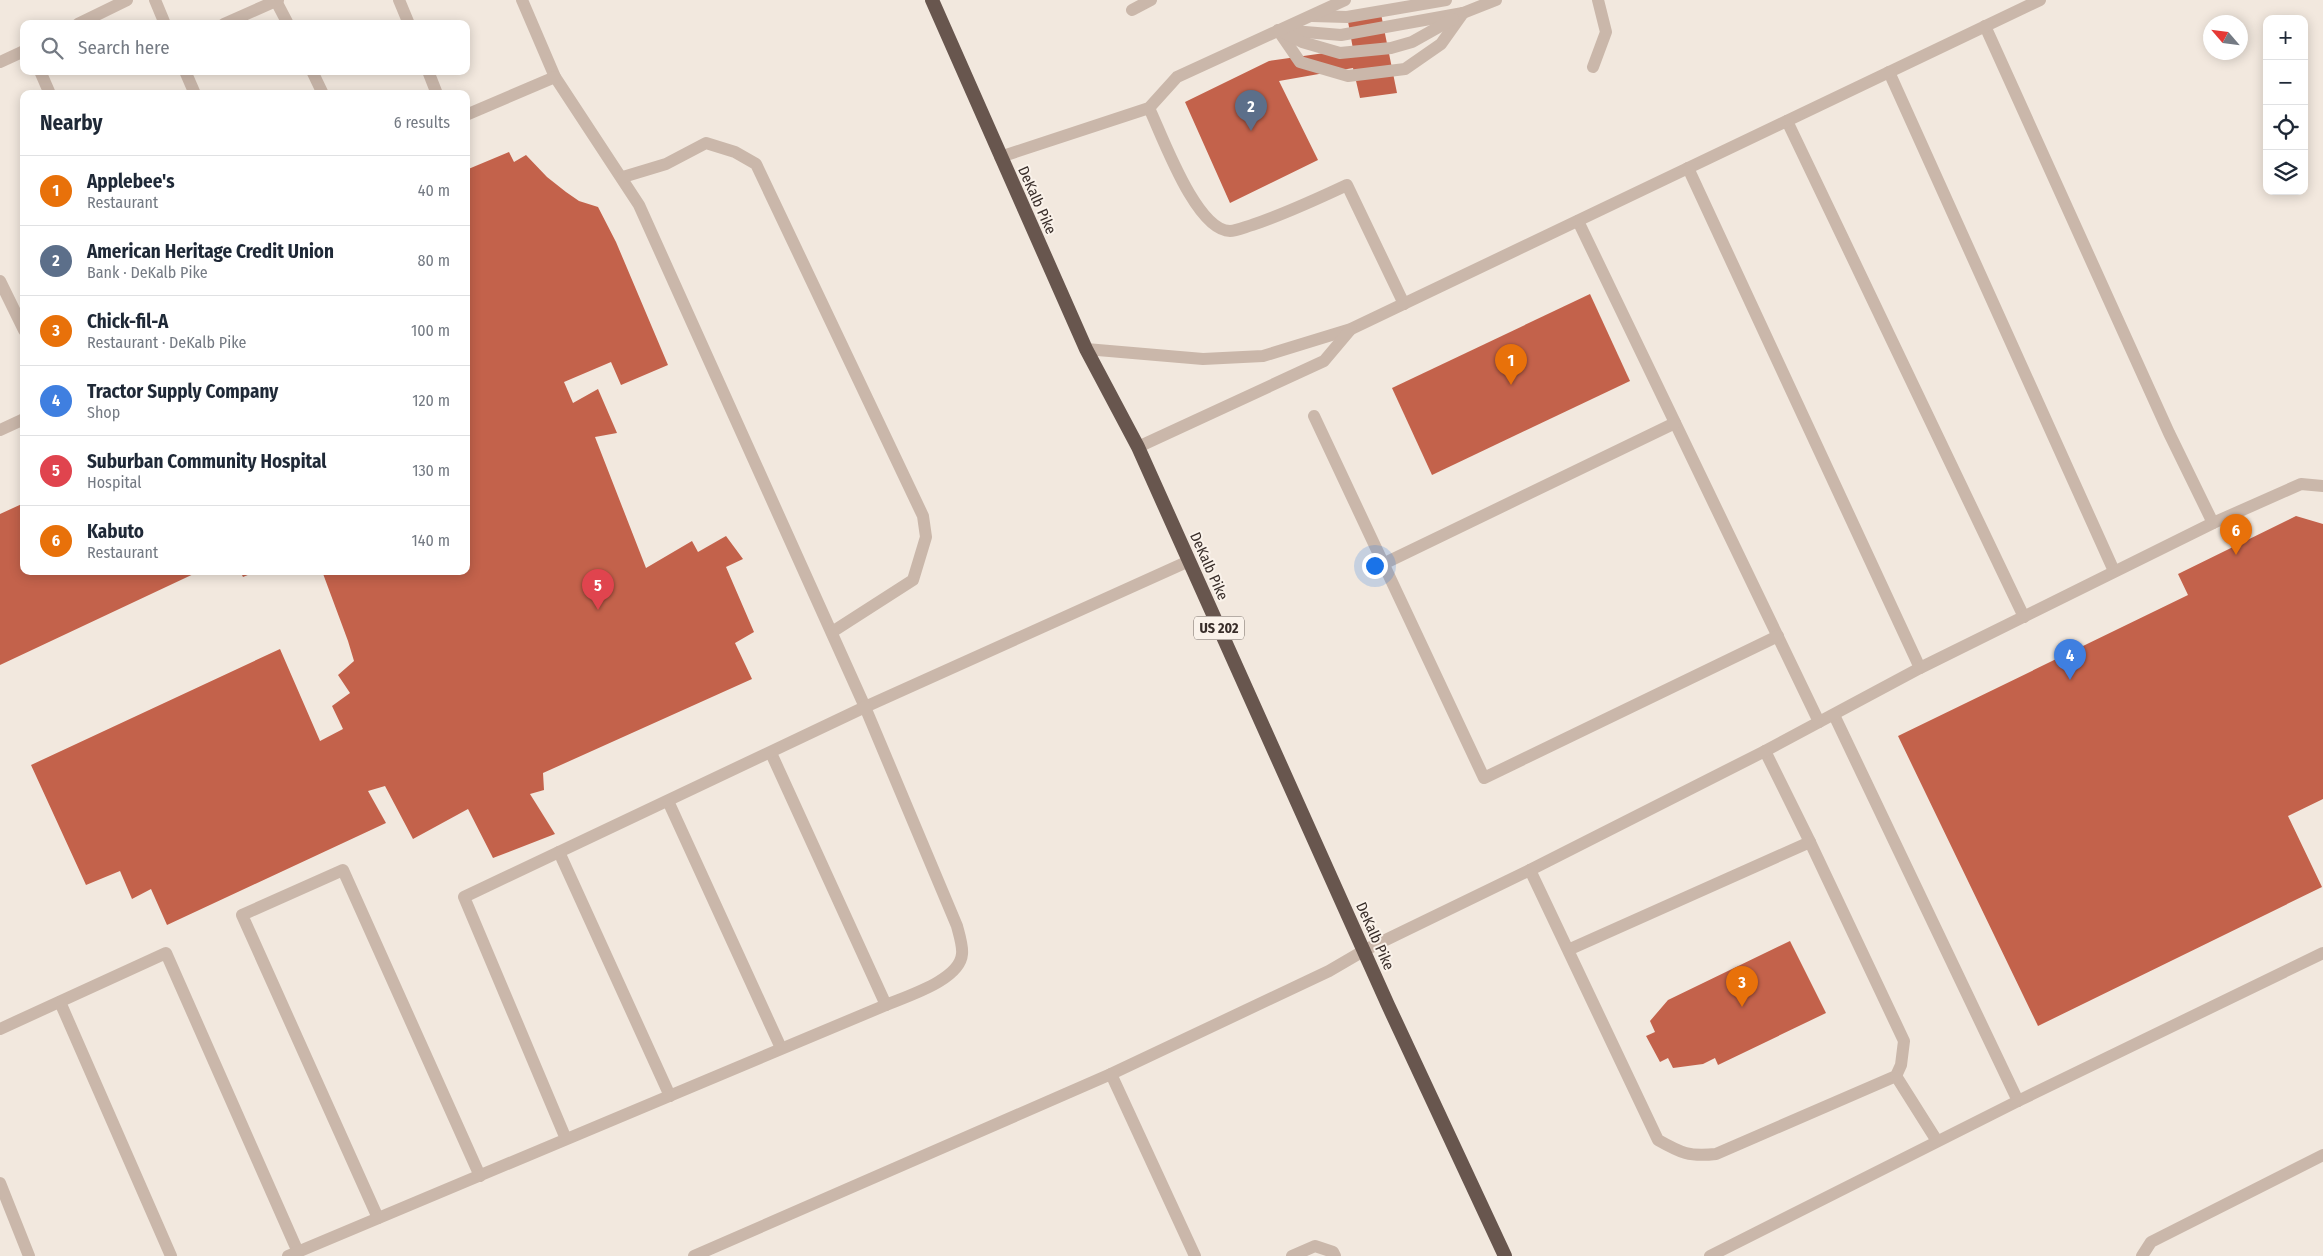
<!DOCTYPE html>
<meta charset="utf-8">
<style>
:root{--surface:#fff;--page:#f2f2f3;--text:#1f2937;--muted:#747a83;--line:#e0e1e3;--accent:#d93025}
body{margin:0;font-family:"Fira Sans Condensed",sans-serif;background:var(--page);color:var(--text)}
.controls{position:absolute;right:15px;top:15px;display:grid;overflow:hidden;border-radius:10px;box-shadow:0 2px 12px #0003}
.controls button{width:45px;height:45px;display:grid;place-items:center;padding:0;border:0;border-bottom:1px solid var(--line);background:var(--surface);color:var(--text);font:25px sans-serif}
.compass{position:absolute;left:2203px;top:15px;width:45px;height:45px;border-radius:50%;background:var(--surface);box-shadow:0 2px 12px #0003;rotate:298deg}
.you{position:absolute;left:1374px;top:565px;width:18px;height:18px;margin:-12px;border:4px solid #fff;border-radius:50%;background:#1a73e8;box-shadow:0 0 0 8px #1a73e833}
.badge{display:grid;place-items:center;width:32px;height:32px;border-radius:50%;background:var(--accent);color:#fff;font-size:16px;font-weight:700}
.pin{position:absolute;translate:-50% -41px;filter:drop-shadow(0 1px 2px #0008)}
.pin::after{content:'';position:absolute;top:26px;width:18px;height:15px;background:inherit;clip-path:polygon(0 0,100% 0,50% 100%)}
.list{margin:0;padding:0;list-style:none}
h2{display:flex;justify-content:space-between;align-items:center;height:65px;margin:0;padding:0 20px;font-size:21px}
h2 small{font-size:16px;font-weight:400;color:var(--muted)}
.list li{display:grid;grid-template-columns:32px 1fr auto;gap:15px;align-items:center;box-sizing:border-box;height:70px;padding:0 20px;border-top:1px solid var(--line)}
.list b{display:block;font-size:19px;white-space:nowrap}
.list p{margin:0;font-size:16px;white-space:nowrap;color:var(--muted)}
.list em{font-size:16px;font-style:normal;color:var(--muted)}
.icon{flex:none;width:28px;height:28px;fill:none;stroke:currentColor;stroke-width:2;stroke-linecap:round;stroke-linejoin:round}
.map{position:relative;flex:none;width:2323px;height:1256px;overflow:hidden}
.search{position:absolute;background:var(--surface);box-shadow:0 2px 12px #0003;left:20px;top:20px;width:450px;height:55px;display:flex;align-items:center;gap:12px;box-sizing:border-box;padding:0 18px;border-radius:10px;color:var(--muted);font-size:19px}
.panel{position:absolute;background:var(--surface);box-shadow:0 2px 12px #0003;left:20px;top:90px;width:450px;height:485px;border-radius:10px}
.map>svg:first-child{display:block}
.building{fill:#c3624b}
.lines{fill:none;stroke-linecap:round;stroke-linejoin:round}
.service{stroke:#cab7aa;stroke-width:12}
.trunk{stroke:#68564e;stroke-width:14}
.labels{text-anchor:middle;stroke-width:4;stroke-linejoin:round;paint-order:stroke}
.shield{fill:#faf2ea;stroke:#726863;stroke-width:1}
.shield-label{font-size:14px;font-weight:bold;fill:#382d29}
.street-label{font-size:15px;fill:#382d29;stroke:#faf2ea}
</style>
<div class="map">
<svg width="2323" height="1256" viewBox="0 0 2323 1256">
<rect width="100%" height="100%" fill="#f2e8de"/>
<g class="building">
<path d="M 1380,9 L 1397,93 L 1360,98 L 1353,68 L 1279,81 L 1318,160 L 1230,203 L 1185,102 L 1269,61 L 1353,49 L 1347,16 Z"/>
<path d="M 509,152 L 514,162 L 526,155 L 547,177 L 566,192 L 579,201 L 598,207 L 616,242 L 668,365 L 621,385 L 611,362 L 564,382 L 573,403 L 598,389 L 617,433 L 595,437 L 646,568 L 692,541 L 698,552 L 726,536 L 743,559 L 726,567 L 754,632 L 735,643 L 752,679 L 543,773 L 544,790 L 530,794 L 555,834 L 493,858 L 468,809 L 413,839 L 385,786 L 368,791 L 386,823 L 167,925 L 151,889 L 132,899 L 120,871 L 86,885 L 31,765 L 280,649 L 320,741 L 343,729 L 332,706 L 350,693 L 338,675 L 354,661 L 348,641 L 322,571 L 466,571 L 466,170 Z"/>
<path d="M 1590,294 L 1630,381 L 1432,475 L 1392,388 Z"/>
<path d="M 24,503 L 24,571 L 200,571 L 0,665 L 0,514 Z"/>
<path d="M 2296,516 L 2323,524 L 2323,799 L 2288,816 L 2322,887 L 2038,1026 L 1898,736 L 2188,595 L 2178,574 Z"/>
<path d="M 240,571 L 257,571 L 243,577 Z"/>
<path d="M 1790,941 L 1826,1013 L 1718,1065 L 1715,1058 L 1703,1064 L 1673,1068 L 1668,1058 L 1660,1062 L 1646,1036 L 1655,1032 L 1650,1021 L 1668,1000 Z"/>
</g>
<g class="lines">
<g class="service">
<path d="M 155,0 L 165,24"/>
<path d="M 399,0 L 409,24"/>
<path d="M 522,0 L 555,77 L 639,205 L 865,707 L 1189,561"/>
<path d="M 276,1 L 288,24"/>
<path d="M 1132,10 L 1151,0"/>
<path d="M 1312,16 L 1347,17 L 1446,0"/>
<path d="M 78,24 L 127,0"/>
<path d="M 224,24 L 278,0"/>
<path d="M 1985,26 L 2169,433 L 2213,523"/>
<path d="M 1278,30 L 1300,62 L 1348,76 L 1405,69 L 1441,44 L 1463,13"/>
<path d="M 1281,30 L 1341,35 L 1463,13 L 1496,0"/>
<path d="M 1282,32 L 1302,42 L 1340,53 L 1391,48 L 1412,42 L 1453,19"/>
<path d="M 0,62 L 24,51"/>
<path d="M 1593,67 L 1606,32 L 1598,0"/>
<path d="M 40,71 L 50,94"/>
<path d="M 185,71 L 195,94"/>
<path d="M 312,71 L 323,94"/>
<path d="M 428,71 L 437,94"/>
<path d="M 1889,72 L 2114,571"/>
<path d="M 1149,108 C 1162,135 1196,231 1230,231 C 1236,231 1245,227 1252,225 C 1285,214 1315,200 1347,185 L 1404,304"/>
<path d="M 466,115 L 555,77"/>
<path d="M 1787,121 L 2024,617"/>
<path d="M 1000,157 L 1149,108 L 1177,77 L 1345,0"/>
<path d="M 1688,168 L 1920,668"/>
<path d="M 623,177 L 666,164 L 706,143 L 735,152 L 756,164 L 923,516 L 926,537 L 913,580 L 832,632"/>
<path d="M 1578,221 L 1819,722"/>
<path d="M 0,281 L 24,330"/>
<path d="M 1086,349 L 1203,359 L 1263,356 L 1351,329 L 2040,0"/>
<path d="M 1314,416 L 1484,778 L 1778,636"/>
<path d="M 0,430 L 24,419"/>
<path d="M 1138,447 L 1324,361 L 1351,329"/>
<path d="M 1383,564 L 1675,423"/>
<path d="M 1834,715 L 2018,1101"/>
<path d="M 1765,751 L 1810,842"/>
<path d="M 771,753 L 886,1005"/>
<path d="M 668,801 L 781,1048"/>
<path d="M 559,852 L 670,1096"/>
<path d="M 1530,870 L 1658,1140 C 1681,1153 1689,1157 1716,1154 L 1896,1076 L 1901,1065 L 1904,1041 L 1810,842 L 1568,950"/>
<path d="M 60,1002 L 171,1256"/>
<path d="M 0,1029 L 166,953 L 298,1252"/>
<path d="M 1111,1074 L 1195,1256"/>
<path d="M 1896,1076 L 1937,1141"/>
<path d="M 0,1183 L 29,1256"/>
<path d="M 378,1218 L 242,915 L 343,870 L 480,1176"/>
<path d="M 288,1256 L 886,1005 C 907,996 960,980 962,954 C 963,946 959,934 957,926 L 865,707 L 464,897 L 566,1139"/>
<path d="M 694,1256 L 1111,1074 L 1329,971 L 1365,950 L 1530,870 L 1765,751 L 1920,668 L 2213,523 L 2301,484 L 2323,486"/>
<path d="M 1292,1256 L 1315,1246 L 1333,1252 L 1335,1256"/>
<path d="M 1710,1256 L 2018,1101 L 2323,953"/>
<path d="M 2142,1256 L 2151,1242 L 2323,1155"/>
</g>
<path class="trunk" d="M 932,0 L 1086,349 L 1138,447 L 1388,1005 L 1505,1256"/>
</g>
<g class="labels">
<rect class="shield" x="1194" y="616.5" width="50" height="23" rx="4"/>
<g class="shield-label">
<text x="1219" y="633">US 202</text>
</g>
<g class="street-label">
<text transform="translate(1037 200) rotate(66)" y="5">DeKalb Pike</text>
<text transform="translate(1209 566) rotate(66)" y="5">DeKalb Pike</text>
<text transform="translate(1375 936) rotate(66)" y="5">DeKalb Pike</text>
</g>
</g>
</svg>
<div class="controls">
<button>+</button>
<button>−</button>
<button><svg class="icon" aria-label="locate" viewBox="0 0 24 24"><circle cx="12" cy="12" r="6"/><path d="M12 2v4M12 18v4M2 12h4M18 12h4"/></svg></button>
<button><svg class="icon" aria-label="layers" viewBox="0 0 24 24"><path d="M12 4l9 5-9 5-9-5zM3 14l9 5 9-5"/></svg></button>
</div>
<svg class="compass" viewBox="-18 -18 36 36"><path d="M0-13l5 13h-10z" fill="#e53935"/><path d="M0 13l5-13h-10z" fill="#747a83"/></svg>
<div class="you"></div>
<div class="pin badge" style="left:1511px;top:385px;background:#e8710a">1</div>
<div class="pin badge" style="left:1251px;top:131px;background:#5c6f8a">2</div>
<div class="pin badge" style="left:1742px;top:1007px;background:#e8710a">3</div>
<div class="pin badge" style="left:2070px;top:680px;background:#3f7fe0">4</div>
<div class="pin badge" style="left:598px;top:610px;background:#e0444e">5</div>
<div class="pin badge" style="left:2236px;top:555px;background:#e8710a">6</div>
<div class="search"><svg class="icon" aria-label="search" viewBox="0 0 24 24"><circle cx="10" cy="10" r="6"/><path d="M15 15l6 6"/></svg>Search here</div>
<section class="panel">
<h2>Nearby<small>6 results</small></h2>
<ul class="list">
<li><span class="badge" style="background:#e8710a">1</span><div><b>Applebee's</b><p>Restaurant</p></div><em>40 m</em></li>
<li><span class="badge" style="background:#5c6f8a">2</span><div><b>American Heritage Credit Union</b><p>Bank · DeKalb Pike</p></div><em>80 m</em></li>
<li><span class="badge" style="background:#e8710a">3</span><div><b>Chick-fil-A</b><p>Restaurant · DeKalb Pike</p></div><em>100 m</em></li>
<li><span class="badge" style="background:#3f7fe0">4</span><div><b>Tractor Supply Company</b><p>Shop</p></div><em>120 m</em></li>
<li><span class="badge" style="background:#e0444e">5</span><div><b>Suburban Community Hospital</b><p>Hospital</p></div><em>130 m</em></li>
<li><span class="badge" style="background:#e8710a">6</span><div><b>Kabuto</b><p>Restaurant</p></div><em>140 m</em></li>
</ul>
</section>
</div>
